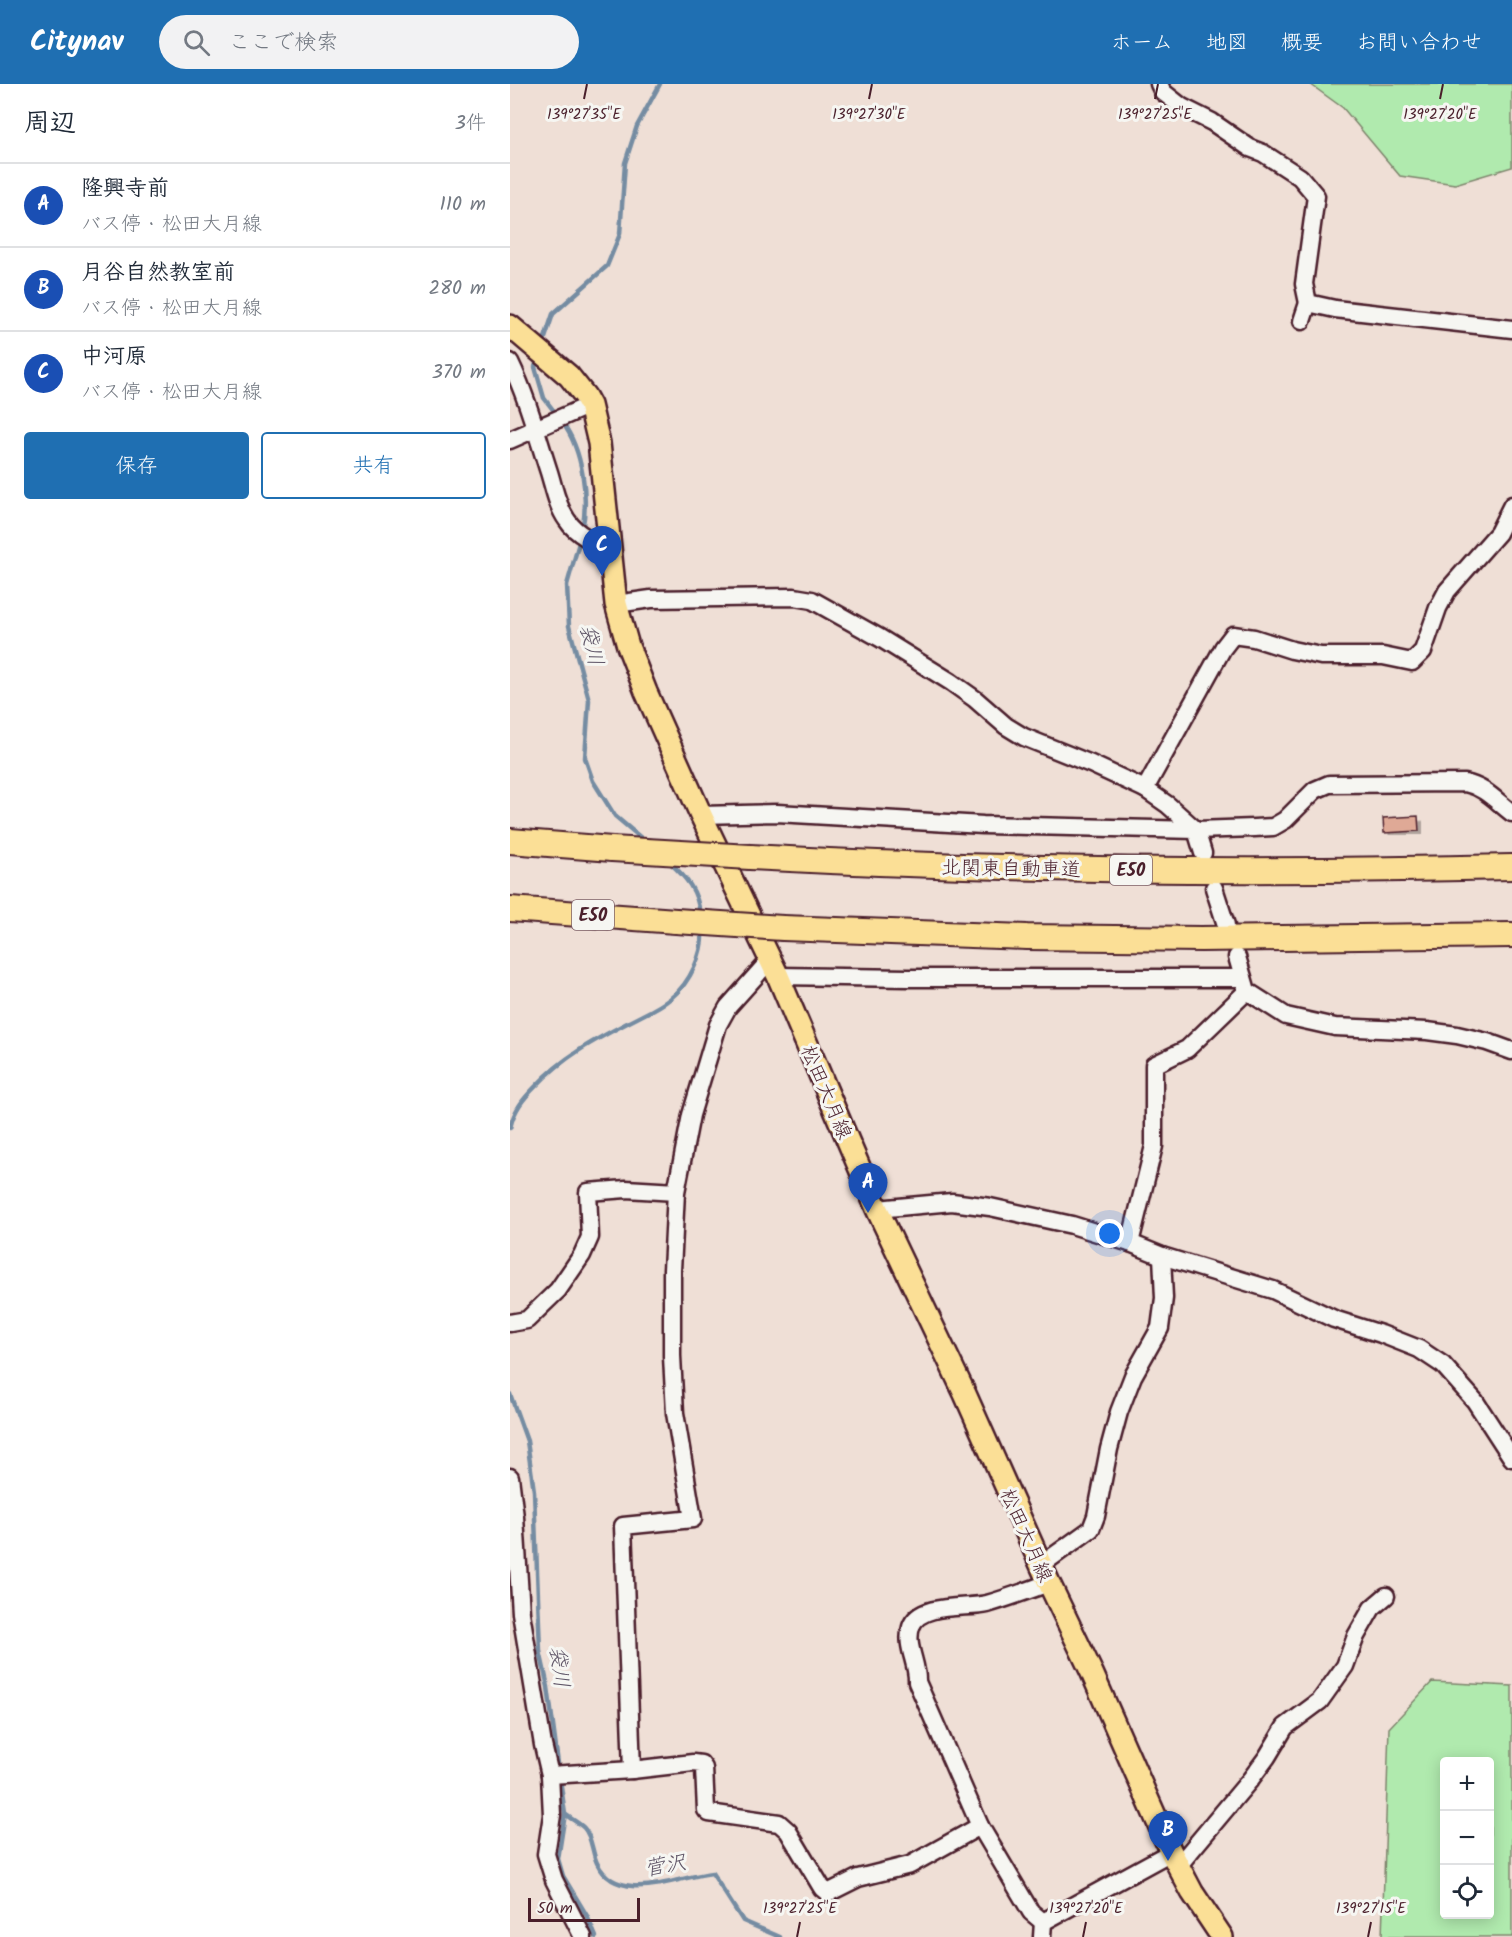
<!DOCTYPE html>
<html lang="ja">
<meta charset="utf-8">
<style>
:root{--surface:#fff;--page:#f2f2f3;--text:#1f2937;--muted:#747a83;--line:#e0e1e3;--accent:#1f6fb2}
body{margin:0;font-family:Kalam,"Klee One",sans-serif;background:var(--page);color:var(--text)}
.controls{position:absolute;right:18px;bottom:18px;display:grid;overflow:hidden;border-radius:6px;box-shadow:0 3px 15px #0003}
.controls button{width:54px;height:54px;display:grid;place-items:center;padding:0;border:0;border-bottom:2px solid var(--line);background:var(--surface);color:var(--text);font:30px sans-serif}
.scale{position:absolute;left:18px;bottom:15px;width:112px;box-sizing:border-box;padding-left:6px;border:3px solid #4a1f2b;border-top:0;font-size:16px;line-height:21px;white-space:nowrap;color:#4a1f2b;-webkit-text-stroke:4px #f6f6f2;paint-order:stroke}
.you{position:absolute;left:600px;top:1150px;width:21px;height:21px;margin:-15px;border:4px solid #fff;border-radius:50%;background:#1a73e8;box-shadow:0 0 0 9px #1a73e833}
.badge{display:grid;place-items:center;width:39px;height:39px;border-radius:50%;background:var(--accent);color:#fff;font-size:20px;font-weight:700}
.pin{position:absolute;translate:-50% -50px;filter:drop-shadow(0 2px 3px #0008)}
.pin::after{content:'';position:absolute;top:32px;width:21px;height:18px;background:inherit;clip-path:polygon(0 0,100% 0,50% 100%)}
.list{margin:0;padding:0;list-style:none}
h2{display:flex;justify-content:space-between;align-items:center;height:78px;margin:0;padding:0 24px;font-size:26px}
h2 small{font-size:20px;font-weight:400;color:var(--muted)}
.list li{display:grid;grid-template-columns:39px 1fr auto;gap:18px;align-items:center;box-sizing:border-box;height:84px;padding:0 24px;border-top:2px solid var(--line)}
.list b{display:block;font-size:22px;white-space:nowrap}
.list p{margin:0;font-size:20px;white-space:nowrap;color:var(--muted)}
.list em{font-size:20px;font-style:normal;color:var(--muted)}
.actions{display:flex;gap:12px;padding:18px 24px}
.actions a{flex:1;padding:14px 0;border:2px solid var(--accent);border-radius:6px;text-align:center;font-size:21px;color:var(--accent)}
.actions .main{background:var(--accent);color:#fff}
.icon{flex:none;width:33px;height:33px;fill:none;stroke:currentColor;stroke-width:2;stroke-linecap:round;stroke-linejoin:round}
.map{position:relative;flex:none;width:1002px;height:1853px;overflow:hidden}
header{display:flex;align-items:center;gap:36px;box-sizing:border-box;height:84px;padding:0 30px;background:var(--accent);color:#fff}
header strong{font-size:28px}
nav{display:flex;gap:33px;margin-inline-start:auto;font-size:21px}
.search{width:420px;height:54px;background:var(--page);display:flex;align-items:center;gap:15px;box-sizing:border-box;padding:0 21px;border-radius:33px;color:var(--muted);font-size:22px}
main{display:flex}
aside{flex:1;background:var(--surface)}
.map>svg:first-child{display:block}
.green{fill:#b0eaae;stroke:#7d846c;stroke-width:1.5;fill-rule:evenodd}
.lines{fill:none;stroke-linecap:round;stroke-linejoin:round}
.stream{stroke:#748ca2;stroke-width:4.5}
.building{fill:#dfa996;stroke:#4a1f2b;stroke-width:1.5;filter:url(#shadow)}
.minor-casing{stroke:#4a1f2b;stroke-width:21}
.major-casing{stroke:#4a1f2b;stroke-width:26}
.highway-casing{stroke:#4a1f2b;stroke-width:28}
.minor{stroke:#f6f6f2;stroke-width:16}
.major{stroke:#fbdf96;stroke-width:21}
.highway{stroke:#fbdf96;stroke-width:24}
.highway-bridge-casing{stroke:#4a1f2b;stroke-width:28;stroke-linecap:butt}
.highway-bridge{stroke:#fbdf96;stroke-width:24}
.ticks{fill:none;stroke:#4a1f2b;stroke-width:2}
.labels{text-anchor:middle;stroke-width:6;stroke-linejoin:round;paint-order:stroke}
.shield{fill:#f6f6f2;stroke:#7e6067;stroke-width:1.5}
.shield-label{font-size:18px;font-weight:bold;fill:#4a1f2b}
.street-label{font-size:20px;fill:#4a1f2b;stroke:#f6f6f2}
.water-label{font-size:21px;font-style:italic;fill:#5f5567;stroke:#f6f6f2}
.ticks-label{font-size:15px;text-anchor:middle;fill:#4a1f2b;stroke:#f6f6f2;stroke-width:6;stroke-linejoin:round;paint-order:stroke}
</style>
<header>
<strong>Citynav</strong>
<div class="search"><svg class="icon" aria-label="search" viewBox="0 0 24 24"><circle cx="10" cy="10" r="6"/><path d="M15 15l6 6"/></svg>ここで検索</div>
<nav><a>ホーム</a><a>地図</a><a>概要</a><a>お問い合わせ</a></nav>
</header>
<main>
<aside>
<h2>周辺<small>3件</small></h2>
<ul class="list">
<li><span class="badge" style="background:#1a4fb4">A</span><div><b>隆興寺前</b><p>バス停 · 松田大月線</p></div><em>110 m</em></li>
<li><span class="badge" style="background:#1a4fb4">B</span><div><b>月谷自然教室前</b><p>バス停 · 松田大月線</p></div><em>280 m</em></li>
<li><span class="badge" style="background:#1a4fb4">C</span><div><b>中河原</b><p>バス停 · 松田大月線</p></div><em>370 m</em></li>
</ul>
<div class="actions"><a class="main">保存</a><a>共有</a></div>
</aside>
<div class="map">
<svg width="1002" height="1853" viewBox="0 0 1002 1853">
<defs>
<filter id="shadow"><feDropShadow dx="5.5" dy="5.5" stdDeviation="0" flood-color="#0004"/></filter>
</defs>
<rect width="100%" height="100%" fill="#efdfd6"/>
<filter id="ink" filterUnits="userSpaceOnUse"><feTurbulence type="fractalNoise" baseFrequency=".0167" numOctaves="2"/><feDisplacementMap in="SourceGraphic" scale="12" xChannelSelector="R" yChannelSelector="G"/><feConvolveMatrix kernelMatrix="1 2 1 2 8 2 1 2 1" color-interpolation-filters="sRGB"/></filter>
<g filter="url(#ink)">
<g class="green">
<path d="M 800,0 L 1002,0 L 1002,83 L 945,100 L 890,92 L 833,24 Z"/>
<path d="M 922,1598 L 1002,1602 L 1002,1853 L 872,1853 L 879,1644 ZM 934,1678 L 980,1678 L 980,1830 L 934,1830 Z"/>
</g>
<g class="lines">
<g class="stream">
<path d="M 33,260 L 43,230 L 97,182 L 110,150 L 115,79 L 127,42 L 150,0"/>
<path d="M 28,274 L 25,283 L 34,314 L 47,331"/>
<path d="M 52,338 C 73,366 79,413 72,447"/>
<path d="M 70,455 L 57,501 L 59,542 L 79,616 L 75,674 L 83,697 L 105,732 L 137,759"/>
<path d="M 159,778 C 176,793 188,807 190,831"/>
<path d="M 0,1044 C 4,1026 13,1015 26,1002 C 54,972 85,956 121,937 C 134,930 149,924 161,914 C 180,899 194,869 192,845"/>
<path d="M 0,1310 L 17,1357 L 24,1407 L 30,1567 L 38,1603 L 49,1687"/>
<path d="M 50,1695 L 55,1730 L 48,1775 L 53,1792 L 77,1832 L 86,1853"/>
<path d="M 55,1730 C 61,1735 69,1739 74,1744 C 82,1752 82,1769 87,1779 C 108,1822 167,1793 202,1789 L 233,1837 L 270,1853"/>
</g>
</g>
<path class="building" d="M 908,732 L 909,747 L 874,749 L 873,734 Z"/>
<g class="lines">
<g class="minor-casing">
<g id="minor">
<path d="M 649,0 L 653,8 L 672,23 L 702,38 L 740,64 L 753,69 L 790,93 L 806,112 L 794,200 L 798,219 L 825,225 L 1002,245"/>
<path d="M 792,237 L 798,219"/>
<path d="M 0,278 C 17,313 27,351 39,388 C 44,404 47,422 57,436 C 66,450 84,459 100,463"/>
<path d="M 0,356 L 80,321"/>
<path d="M 106,520 L 141,515 L 284,513 L 302,516 L 370,554 L 441,598 L 465,615 L 496,642 L 514,653 L 581,680 L 635,705 L 658,721 L 686,746 L 693,769"/>
<path d="M 635,705 L 713,564 L 723,551 L 744,554 L 782,566 L 811,572 L 873,572 L 902,578 L 913,567 L 928,524 L 937,507 L 988,449 L 1002,421"/>
<path d="M 191,731 L 267,729 L 473,741 L 686,746 L 744,744 L 763,743 L 775,736 L 805,706 L 819,700 L 955,699 C 975,703 986,717 1002,729"/>
<path d="M 704,804 L 716,841"/>
<path d="M 727,873 L 737,907 L 776,932 L 825,943 L 917,947 L 947,951 L 977,958 L 1002,967"/>
<path d="M 268,892 L 398,894 L 733,894"/>
<path d="M 367,1125 L 442,1118 L 480,1123 L 562,1141 L 620,1159 L 652,1172 L 763,1206 L 824,1235 L 871,1250 L 909,1265 L 933,1281 L 965,1317 L 1002,1374"/>
<path d="M 620,1159 L 644,1062 L 644,981 L 677,965 L 737,907"/>
<path d="M 0,1239 L 17,1236 L 48,1206 L 72,1171 L 80,1153 L 78,1108 L 116,1105 L 166,1108"/>
<path d="M 0,1393 L 5,1433 L 11,1529 L 33,1661 L 40,1691 L 42,1731 L 36,1770 L 44,1796 L 73,1853"/>
<path d="M 531,1481 L 581,1445 L 586,1432 L 599,1365 L 609,1328 L 623,1292 L 650,1244 L 654,1214 L 652,1172"/>
<path d="M 122,1686 L 113,1442 L 183,1435 L 165,1329 L 162,1272 L 162,1186 L 166,1108 L 181,1031 L 208,941 L 218,923 L 260,876"/>
<path d="M 40,1691 L 122,1686 L 183,1679 L 191,1680 L 194,1684 L 196,1726 L 199,1729 L 269,1739 L 278,1747 L 312,1804 L 318,1809 L 348,1794 L 400,1781 L 470,1742"/>
<path d="M 668,1782 L 740,1696 L 757,1673 L 775,1643 L 810,1617 L 835,1582 L 846,1552 L 862,1524 L 876,1512"/>
<path d="M 533,1838 L 521,1828 L 470,1742 L 407,1598 C 408,1579 395,1562 401,1543 C 409,1518 458,1525 477,1520 C 498,1514 519,1506 539,1499"/>
<path d="M 533,1838 L 661,1768"/>
<path d="M 532,1853 L 533,1838"/>
</g>
</g>
<g class="major-casing">
<path id="major" d="M 0,242 L 59,292 L 75,312 L 80,321 L 89,359 L 106,520 L 118,562 L 136,608 L 191,731 L 268,892 L 367,1125 L 455,1310 L 539,1499 L 582,1589 L 661,1768 L 682,1808 L 712,1853"/>
</g>
<g class="highway-casing">
<g id="highway">
<path d="M 0,757 L 102,765"/>
<path d="M 240,773 C 494,787 748,789 1002,783"/>
<path d="M 0,825 L 166,837"/>
<path d="M 273,844 L 517,853 L 691,855 L 1002,851"/>
</g>
</g>
<use href="#minor" class="minor"/>
<use href="#major" class="major"/>
<use href="#highway" class="highway"/>
<g class="highway-bridge-casing">
<g id="highway-bridge">
<path d="M 102,765 L 240,773"/>
<path d="M 166,837 L 273,844"/>
</g>
</g>
<use href="#highway-bridge" class="highway-bridge"/>
</g>
</g>
<path class="ticks" d="M 74,15 L 77,0M 359,15 L 362,0M 645,15 L 648,0M 930,15 L 933,0M 287,1853 L 290,1838M 573,1853 L 576,1838M 858,1853 L 861,1838"/>
<g class="labels">
<g class="shield">
<rect x="600" y="771" width="42" height="30" rx="4.5"/>
<rect x="62" y="816" width="42" height="30" rx="4.5"/>
</g>
<g class="shield-label">
<text x="621" y="792">E50</text>
<text x="83" y="837">E50</text>
</g>
<g class="street-label">
<text transform="translate(501 784) rotate(1)" y="7">北関東自動車道</text>
<text transform="translate(317 1008) rotate(67)" y="7">松田大月線</text>
<text transform="translate(517 1451) rotate(66)" y="7">松田大月線</text>
</g>
<g class="water-label">
<text transform="translate(82 561) rotate(77)" y="7">袋川</text>
<text transform="translate(50 1583) rotate(83)" y="7">袋川</text>
<text transform="translate(155 1781) rotate(-10)" y="7">菅沢</text>
</g>
</g>
<g class="ticks-label">
<text x="74" y="35">139°27'35"E</text>
<text x="359" y="35">139°27'30"E</text>
<text x="645" y="35">139°27'25"E</text>
<text x="930" y="35">139°27'20"E</text>
<text x="290" y="1829">139°27'25"E</text>
<text x="576" y="1829">139°27'20"E</text>
<text x="861" y="1829">139°27'15"E</text>
</g>
</svg>
<div class="controls">
<button>+</button>
<button>−</button>
<button><svg class="icon" aria-label="locate" viewBox="0 0 24 24"><circle cx="12" cy="12" r="6"/><path d="M12 2v4M12 18v4M2 12h4M18 12h4"/></svg></button>
</div>
<div class="scale">50 m</div>
<div class="you"></div>
<div class="pin badge" style="left:358px;top:1129px;background:#1a4fb4">A</div>
<div class="pin badge" style="left:658px;top:1777px;background:#1a4fb4">B</div>
<div class="pin badge" style="left:92px;top:492px;background:#1a4fb4">C</div>
</div>
</main>
